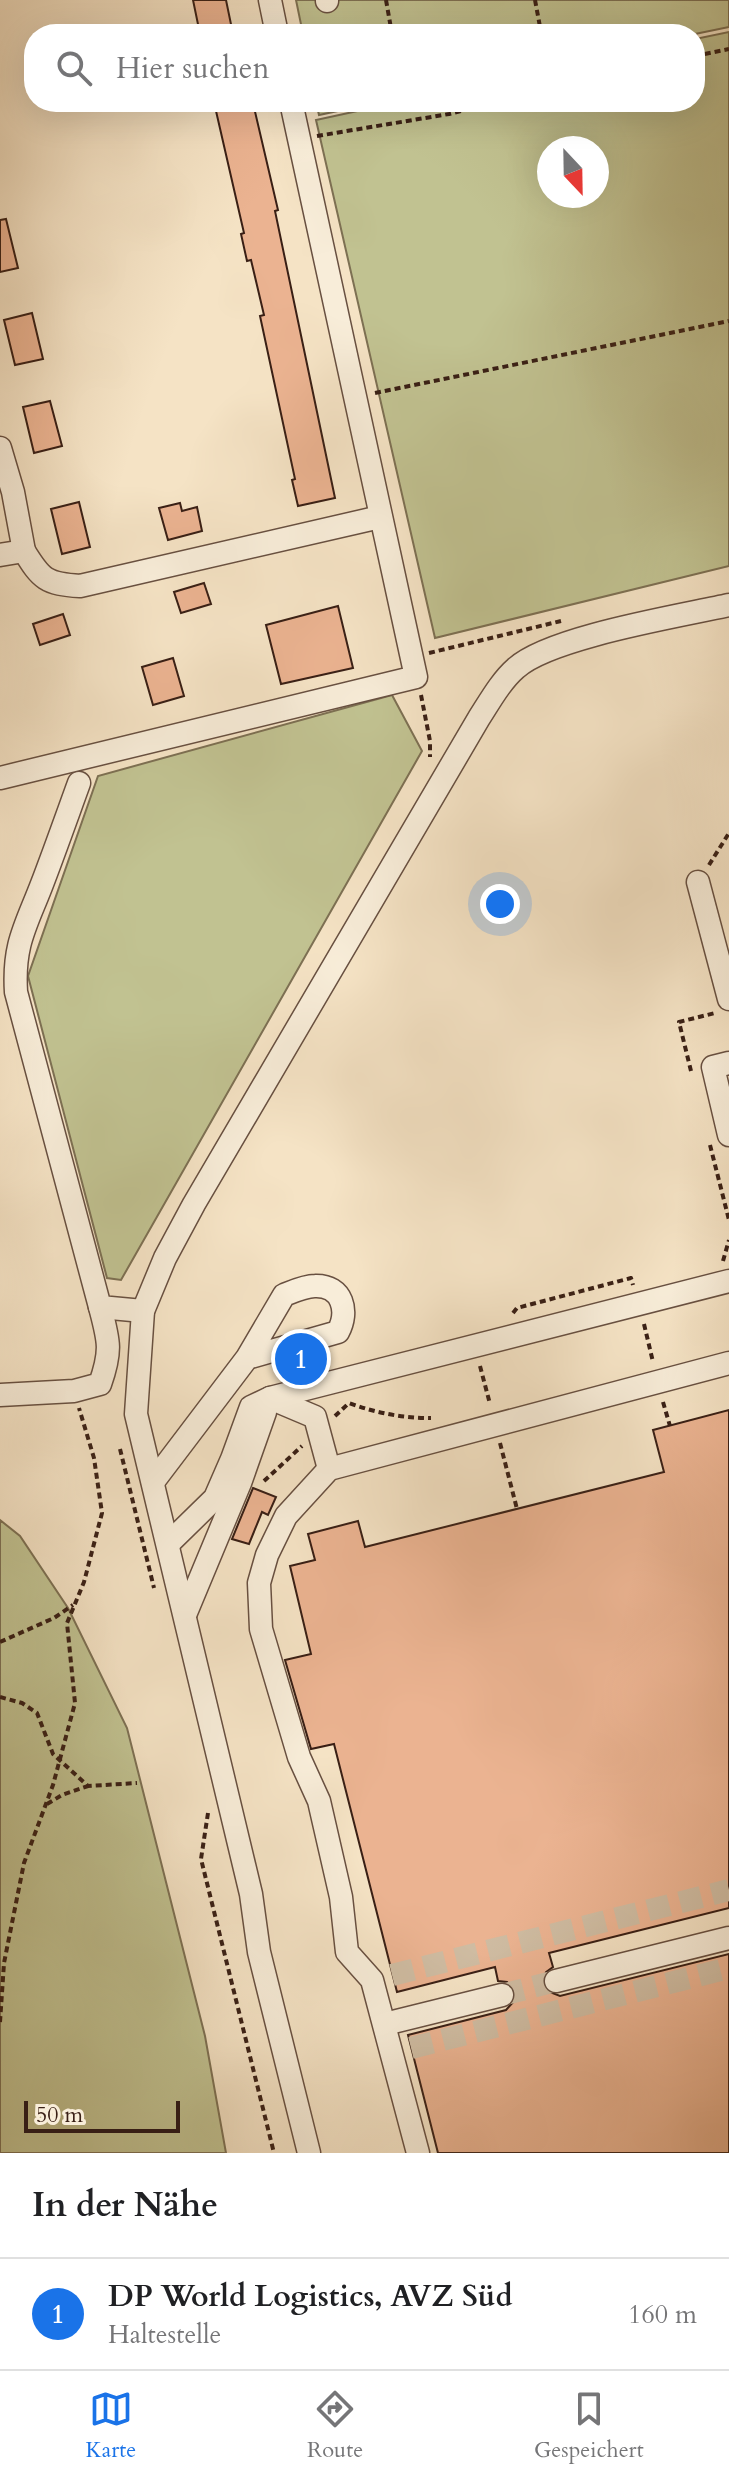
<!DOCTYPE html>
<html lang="de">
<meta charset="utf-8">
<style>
:root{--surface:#fff;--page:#f2f2f2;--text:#202124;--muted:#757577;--line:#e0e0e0;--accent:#1a73e8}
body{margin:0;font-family:Cardo,serif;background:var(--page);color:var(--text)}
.compass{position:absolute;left:537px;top:136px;width:72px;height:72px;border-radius:50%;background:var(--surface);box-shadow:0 8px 32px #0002;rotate:158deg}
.scale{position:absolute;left:24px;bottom:20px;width:156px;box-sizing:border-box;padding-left:8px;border:4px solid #391f15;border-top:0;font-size:22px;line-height:28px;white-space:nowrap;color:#391f15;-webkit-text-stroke:6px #f8edd9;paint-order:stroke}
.you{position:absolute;left:500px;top:904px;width:28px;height:28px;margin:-20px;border:6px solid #fff;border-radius:50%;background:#1a73e8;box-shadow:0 0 0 12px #1a73e833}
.badge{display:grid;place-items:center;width:52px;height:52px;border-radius:50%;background:var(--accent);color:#fff;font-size:26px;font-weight:700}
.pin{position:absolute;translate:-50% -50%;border:4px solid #fff;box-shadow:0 2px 8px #0006}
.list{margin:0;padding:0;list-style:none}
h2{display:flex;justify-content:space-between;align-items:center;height:104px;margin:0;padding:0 32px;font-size:34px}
h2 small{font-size:26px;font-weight:400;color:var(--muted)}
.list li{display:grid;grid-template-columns:52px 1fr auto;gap:24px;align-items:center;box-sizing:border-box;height:112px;padding:0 32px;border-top:2px solid var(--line)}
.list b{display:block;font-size:30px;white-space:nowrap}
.list p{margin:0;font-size:26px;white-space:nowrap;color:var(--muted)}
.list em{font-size:26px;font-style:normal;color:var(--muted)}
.icon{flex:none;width:44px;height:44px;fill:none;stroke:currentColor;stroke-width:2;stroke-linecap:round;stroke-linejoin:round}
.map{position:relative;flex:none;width:729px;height:2153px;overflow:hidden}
.search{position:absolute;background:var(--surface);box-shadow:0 8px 32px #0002;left:24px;right:24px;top:24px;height:88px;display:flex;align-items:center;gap:20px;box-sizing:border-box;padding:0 28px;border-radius:32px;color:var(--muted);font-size:30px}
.sheet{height:216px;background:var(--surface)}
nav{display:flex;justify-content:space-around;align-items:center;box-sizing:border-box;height:112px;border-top:2px solid var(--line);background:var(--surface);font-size:22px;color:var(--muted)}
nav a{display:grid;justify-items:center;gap:4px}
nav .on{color:var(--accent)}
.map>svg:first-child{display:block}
.green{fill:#c1c291;stroke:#7d7053;stroke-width:2;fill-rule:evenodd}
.building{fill:#ebb391;stroke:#391f15;stroke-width:2}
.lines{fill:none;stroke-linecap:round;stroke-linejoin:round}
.minor-tunnel{stroke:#cfbca2;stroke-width:22;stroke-dasharray:22 11;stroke-linecap:butt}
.minor-casing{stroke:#685041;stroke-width:25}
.path{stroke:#391f15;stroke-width:4;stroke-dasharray:6 4;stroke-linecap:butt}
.minor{stroke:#f8edd9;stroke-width:22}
</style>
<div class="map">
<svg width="729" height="2153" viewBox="0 0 729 2153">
<rect width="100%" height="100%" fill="#f5e3c5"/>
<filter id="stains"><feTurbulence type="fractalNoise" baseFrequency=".0025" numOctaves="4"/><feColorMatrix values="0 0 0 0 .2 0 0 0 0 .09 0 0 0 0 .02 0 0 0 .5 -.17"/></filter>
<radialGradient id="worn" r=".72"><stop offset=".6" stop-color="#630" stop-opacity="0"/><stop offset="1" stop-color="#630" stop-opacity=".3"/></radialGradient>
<g class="green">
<path d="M 296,0 L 729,0 L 729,27 L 695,34 L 303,34 Z"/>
<path d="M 729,32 L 729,566 L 435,638 L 316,120 L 399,102 L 695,102 L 695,39 ZM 597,148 L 597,196 L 549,196 L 549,148 Z"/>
<path d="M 316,102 L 380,102 L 319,115 Z"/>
<path d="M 392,695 L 422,751 L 121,1280 L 107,1278 L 28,976 L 98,776 Z"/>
<path d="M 0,1520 L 20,1536 L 68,1608 L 127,1728 L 205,2036 L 226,2153 L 0,2153 Z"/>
</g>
<g class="building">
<path d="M 193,0 L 226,0 L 233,34 L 200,34 Z"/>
<path d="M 253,103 L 278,210 L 275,211 L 335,498 L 298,506 L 292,480 L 295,479 L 260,316 L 264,315 L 251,260 L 247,261 L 241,234 L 244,233 L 216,111 Z"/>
<path d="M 6,219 L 18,268 L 0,272 L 0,220 Z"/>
<path d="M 32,313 L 43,359 L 15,365 L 4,320 Z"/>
<path d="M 50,401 L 62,446 L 34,453 L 23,407 Z"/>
<path d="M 79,502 L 90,547 L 62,554 L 51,509 Z"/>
<path d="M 180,503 L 182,511 L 197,507 L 202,531 L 168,540 L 159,508 Z"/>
<path d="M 204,583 L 211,604 L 181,613 L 174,592 Z"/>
<path d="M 338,606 L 353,668 L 281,684 L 266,625 Z"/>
<path d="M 63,614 L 70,635 L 40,645 L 33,624 Z"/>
<path d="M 173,658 L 184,696 L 153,705 L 142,667 Z"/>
<path d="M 729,1410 L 729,1908 L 549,1953 L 553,1967 L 546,1972 L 542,1984 L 547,1991 L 560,1996 L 729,1954 L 729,2153 L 438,2153 L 408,2035 L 506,2010 L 515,2000 L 515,1991 L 507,1982 L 498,1981 L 495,1967 L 397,1992 L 334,1744 L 311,1749 L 285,1660 L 311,1654 L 290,1566 L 315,1560 L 308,1534 L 358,1521 L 365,1547 L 664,1472 L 653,1430 Z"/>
<path d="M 253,1488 L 276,1497 L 268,1515 L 262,1512 L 249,1544 L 232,1539 Z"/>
</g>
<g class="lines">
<g class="minor-tunnel">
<path d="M 392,1975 L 729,1890"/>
<path d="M 502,1995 L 556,1981"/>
<path d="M 411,2048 L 729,1968"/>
</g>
<g class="minor-casing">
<g id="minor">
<path d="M 270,0 L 277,34"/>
<path d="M 327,0 L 327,1"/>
<path d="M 0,448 L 13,492 L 24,551"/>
<path d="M 0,555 L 24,551 C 41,579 46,584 80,586 L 380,517"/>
<path d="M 0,778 L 416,677 L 291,102"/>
<path d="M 79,783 C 67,816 55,850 42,884 C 26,926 13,944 16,992 L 100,1307 L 143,1311"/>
<path d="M 698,882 L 729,999"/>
<path d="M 729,1063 L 713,1067 L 729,1135"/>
<path d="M 0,1395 L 74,1391 L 100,1384 C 112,1350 109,1341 100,1307"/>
<path d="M 270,1398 L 315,1417 L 329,1469"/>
<path d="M 153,1482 L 247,1358 L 338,1332 C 349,1312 343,1285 315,1286 C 305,1286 294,1291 284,1295 L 247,1358"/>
<path d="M 168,1544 L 215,1498 L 232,1459 L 251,1407 L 270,1398 L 729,1281"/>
<path d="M 185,1615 L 240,1483 L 265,1412"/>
<path d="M 556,1981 L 729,1938"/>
<path d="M 385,2024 L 502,1995"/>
<path d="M 309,2153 L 259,1952 L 251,1894 L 136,1414 L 143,1311 L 165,1258 L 194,1204 L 479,718 C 490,701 501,681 516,668 C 550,637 680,616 729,605"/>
<path d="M 418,2153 L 372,1980 L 347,1952 L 341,1897 L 319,1801 L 299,1757 L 261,1629 L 259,1583 L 267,1555 L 286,1516 L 329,1469 L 729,1363"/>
</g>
</g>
<g class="path">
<path d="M 386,0 L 392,34"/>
<path d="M 535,0 L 541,32"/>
<path d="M 695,56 L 729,49"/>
<path d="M 317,136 L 449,114 L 497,102"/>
<path d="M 375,393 L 729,321"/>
<path d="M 429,653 L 561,621"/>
<path d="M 421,695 L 430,741 L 430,757"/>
<path d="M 709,865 L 729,833"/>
<path d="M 691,1071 L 679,1022 L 715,1013"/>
<path d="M 710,1145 L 729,1220"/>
<path d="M 723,1261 L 729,1240"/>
<path d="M 513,1313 L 517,1308 L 631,1278 L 633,1285"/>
<path d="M 644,1324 L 653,1362"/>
<path d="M 480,1366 L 490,1404"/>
<path d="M 663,1402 L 670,1426"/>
<path d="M 335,1416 L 349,1403 C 376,1413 402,1418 431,1418"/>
<path d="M 500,1443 L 517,1509"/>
<path d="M 120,1449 L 154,1588"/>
<path d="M 264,1481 L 302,1446"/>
<path d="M 0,1642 L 54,1618 L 73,1605"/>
<path d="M 0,1697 L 22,1703 L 37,1713 L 53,1754 L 88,1786 L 137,1783"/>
<path d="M 47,1804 L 62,1795 L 88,1786"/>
<path d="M 208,1813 L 201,1859 L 274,2153"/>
<path d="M 0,2022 L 4,1963 L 24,1863 L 53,1785 L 75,1703 L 67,1623 L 84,1582 L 102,1513 L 94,1458 L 79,1408"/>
</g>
<use href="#minor" class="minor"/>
</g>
<rect width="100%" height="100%" filter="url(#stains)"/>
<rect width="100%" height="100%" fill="url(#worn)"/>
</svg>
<svg class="compass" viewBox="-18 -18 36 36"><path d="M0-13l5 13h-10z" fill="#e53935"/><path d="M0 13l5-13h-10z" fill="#757577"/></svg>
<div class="scale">50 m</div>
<div class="you"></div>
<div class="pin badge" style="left:301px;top:1359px">1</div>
<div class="search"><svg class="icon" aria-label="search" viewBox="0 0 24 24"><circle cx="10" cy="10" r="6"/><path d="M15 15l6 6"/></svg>Hier suchen</div>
</div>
<section class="sheet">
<h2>In der Nähe<small></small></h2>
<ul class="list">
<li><span class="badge">1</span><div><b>DP World Logistics, AVZ Süd</b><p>Haltestelle</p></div><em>160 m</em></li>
</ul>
</section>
<nav>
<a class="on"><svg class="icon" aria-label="map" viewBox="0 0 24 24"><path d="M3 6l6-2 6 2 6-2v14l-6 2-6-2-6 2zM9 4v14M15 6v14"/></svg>Karte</a>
<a><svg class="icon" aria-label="directions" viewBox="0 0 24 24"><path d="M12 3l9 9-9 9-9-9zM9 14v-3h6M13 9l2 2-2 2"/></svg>Route</a>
<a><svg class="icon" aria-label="saved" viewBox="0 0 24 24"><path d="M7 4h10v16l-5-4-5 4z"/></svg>Gespeichert</a>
</nav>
